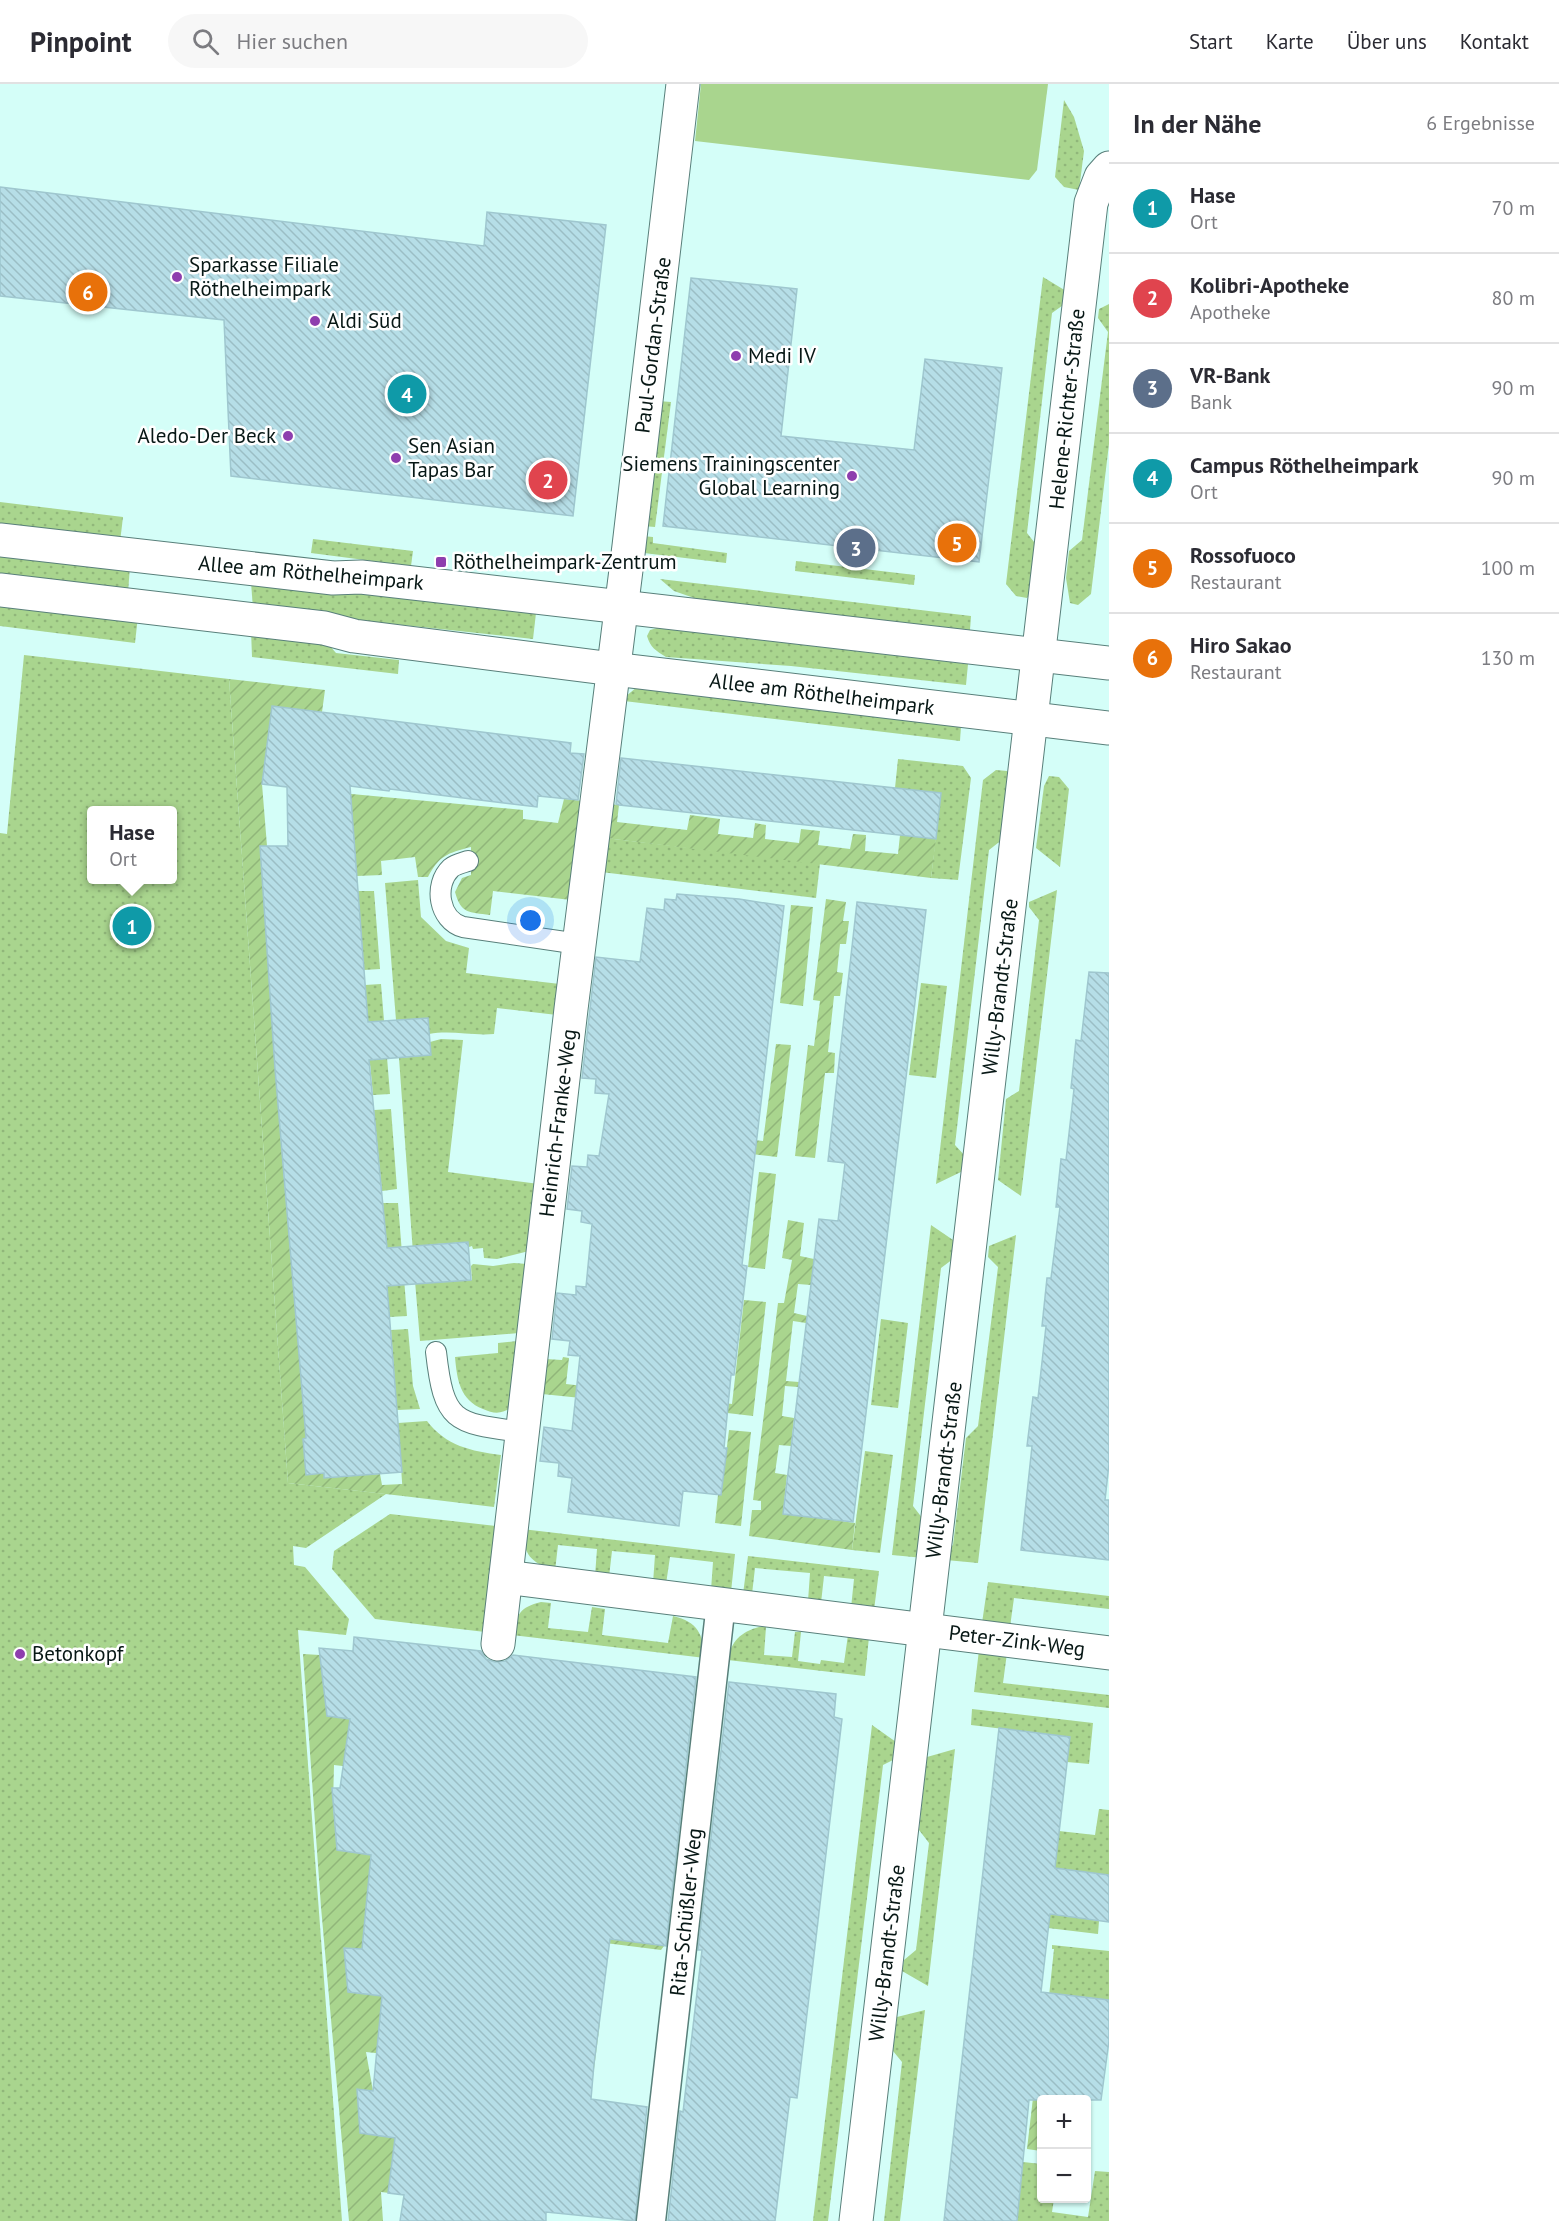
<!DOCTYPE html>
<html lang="de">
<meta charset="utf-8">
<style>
:root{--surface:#fff;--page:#f7f7f7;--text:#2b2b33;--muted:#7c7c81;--line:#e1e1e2;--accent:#8e3eae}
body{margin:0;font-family:"PT Sans",sans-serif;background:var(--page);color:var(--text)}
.controls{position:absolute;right:18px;bottom:18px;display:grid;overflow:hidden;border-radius:6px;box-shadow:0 2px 4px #0004}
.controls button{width:54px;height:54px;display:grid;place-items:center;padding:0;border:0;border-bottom:2px solid var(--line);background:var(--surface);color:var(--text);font:30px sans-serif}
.you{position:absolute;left:531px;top:837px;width:21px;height:21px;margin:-15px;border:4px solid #fff;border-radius:50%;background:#1a73e8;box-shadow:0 0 0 9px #1a73e833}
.badge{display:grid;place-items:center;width:39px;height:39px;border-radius:50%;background:var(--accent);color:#fff;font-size:20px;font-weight:700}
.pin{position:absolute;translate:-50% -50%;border:3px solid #fff;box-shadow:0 2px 6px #0006}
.popup{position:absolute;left:87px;top:722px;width:90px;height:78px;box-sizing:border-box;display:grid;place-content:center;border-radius:6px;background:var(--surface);filter:drop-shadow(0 2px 4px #0005);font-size:20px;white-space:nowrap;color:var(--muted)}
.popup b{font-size:22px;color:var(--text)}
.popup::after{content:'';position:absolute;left:50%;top:100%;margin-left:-12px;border:12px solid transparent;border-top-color:var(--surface)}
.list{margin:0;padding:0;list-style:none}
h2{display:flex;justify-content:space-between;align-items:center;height:78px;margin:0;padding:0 24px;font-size:26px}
h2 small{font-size:20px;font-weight:400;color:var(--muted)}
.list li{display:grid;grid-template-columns:39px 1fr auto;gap:18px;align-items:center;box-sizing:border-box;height:90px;padding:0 24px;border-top:2px solid var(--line)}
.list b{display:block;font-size:22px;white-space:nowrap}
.list p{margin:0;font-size:20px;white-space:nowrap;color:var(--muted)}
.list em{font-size:20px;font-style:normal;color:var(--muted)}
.icon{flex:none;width:33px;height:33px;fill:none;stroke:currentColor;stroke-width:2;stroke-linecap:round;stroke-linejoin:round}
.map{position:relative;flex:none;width:1109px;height:2137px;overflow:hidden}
header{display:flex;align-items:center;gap:36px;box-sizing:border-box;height:84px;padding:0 30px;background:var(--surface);border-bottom:2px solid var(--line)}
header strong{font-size:28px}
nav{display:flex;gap:33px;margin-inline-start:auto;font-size:21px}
.search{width:420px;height:54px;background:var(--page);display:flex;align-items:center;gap:15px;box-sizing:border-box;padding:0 21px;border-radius:33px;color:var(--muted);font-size:22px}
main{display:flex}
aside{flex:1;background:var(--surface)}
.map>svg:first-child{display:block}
.grass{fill:url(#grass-dots);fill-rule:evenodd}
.garden{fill:url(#garden-furrows)}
.pitch{fill:#a9d58e}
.building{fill:url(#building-back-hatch);stroke:#9fc7cf;stroke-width:1.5}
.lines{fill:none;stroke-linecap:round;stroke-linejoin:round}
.service-casing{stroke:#587f7a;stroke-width:22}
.pedestrian-casing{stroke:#587f7a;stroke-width:31}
.minor-casing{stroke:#587f7a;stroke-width:35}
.tertiary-casing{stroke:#587f7a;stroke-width:35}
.service{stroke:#fff;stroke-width:20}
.pedestrian{stroke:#fff;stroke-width:28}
.minor{stroke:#fff;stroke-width:33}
.tertiary{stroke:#fff;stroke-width:33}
.poi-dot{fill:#8e3eae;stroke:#fff;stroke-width:2}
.labels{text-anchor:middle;stroke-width:5;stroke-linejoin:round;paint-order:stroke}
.poi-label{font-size:21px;fill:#071715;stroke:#fff;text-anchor:start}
.street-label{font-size:21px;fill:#071715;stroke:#fff}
</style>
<header>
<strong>Pinpoint</strong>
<div class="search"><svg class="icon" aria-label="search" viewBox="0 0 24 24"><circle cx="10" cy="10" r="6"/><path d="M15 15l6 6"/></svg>Hier suchen</div>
<nav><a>Start</a><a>Karte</a><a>Über uns</a><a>Kontakt</a></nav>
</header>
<main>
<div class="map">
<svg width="1109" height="2137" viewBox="0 0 1109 2137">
<defs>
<pattern id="grass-dots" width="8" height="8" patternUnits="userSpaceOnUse" patternTransform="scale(1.5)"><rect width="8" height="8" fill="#a9d58e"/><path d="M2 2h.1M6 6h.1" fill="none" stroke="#90b67a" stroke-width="1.8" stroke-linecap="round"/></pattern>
<pattern id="garden-furrows" width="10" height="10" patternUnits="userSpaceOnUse" patternTransform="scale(1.5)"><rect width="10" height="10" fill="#a9d58e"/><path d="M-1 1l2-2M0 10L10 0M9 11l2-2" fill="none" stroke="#90b67a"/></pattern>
<pattern id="building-back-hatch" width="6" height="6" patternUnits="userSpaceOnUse" patternTransform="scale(1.5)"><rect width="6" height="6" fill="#b6dee7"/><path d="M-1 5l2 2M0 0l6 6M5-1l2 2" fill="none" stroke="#9bbec5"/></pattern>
</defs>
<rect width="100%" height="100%" fill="#d4fef8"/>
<g class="grass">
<path d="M 1064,16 L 1074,33 L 1084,67 L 1079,106 L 1064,103 L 1055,93 Z"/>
<path d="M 1043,193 L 1066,207 L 1066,219 L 1052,229 L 1027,449 L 1038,463 L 1031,508 L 1027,514 L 1016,512 L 1006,500 Z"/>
<path d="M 1109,220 L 1109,360 L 1091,510 L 1078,521 L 1070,519 L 1066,494 L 1069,467 L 1082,456 L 1108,248 L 1098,234 L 1099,225 Z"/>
<path d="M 658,317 L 671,318 L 655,443 L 643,442 Z"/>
<path d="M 0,418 L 123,433 L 120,458 L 0,444 Z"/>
<path d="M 642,452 L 653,453 L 653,459 L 727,469 L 726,479 L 644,469 Z"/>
<path d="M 313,455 L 413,467 L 411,482 L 311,469 Z"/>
<path d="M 0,467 L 130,482 L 128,509 L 0,494 Z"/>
<path d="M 796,477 L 915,491 L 914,501 L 795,487 Z"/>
<path d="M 660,495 L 971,532 L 970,546 L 697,515 L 674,507 Z"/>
<path d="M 251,498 L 536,529 L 533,555 L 253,525 Z"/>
<path d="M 0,516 L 138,532 L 135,559 L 0,542 Z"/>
<path d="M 657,544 L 968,580 L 966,601 L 791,582 L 666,573 C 656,567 650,563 647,552 L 650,546 Z"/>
<path d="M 251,546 L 323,554 L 336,569 L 399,576 L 398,590 L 252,573 Z"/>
<path d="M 24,571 L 229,595 L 288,1399 L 386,1410 L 306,1464 L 293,1462 L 294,1481 L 305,1483 L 349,1535 L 346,1551 L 298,1546 L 342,2137 L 0,2137 L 0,749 L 7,750 ZM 92,726 L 172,726 L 172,796 L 92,796 Z"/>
<path d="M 637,603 L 961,642 L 960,657 L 624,617 L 625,613 Z"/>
<path d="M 898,675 L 963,682 L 971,694 L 958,796 L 931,794 L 941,709 L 895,704 Z"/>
<path d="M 996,686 L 1007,687 L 1009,691 L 1003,755 L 989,766 L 955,1061 L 966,1073 L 963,1087 L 936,1100 L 983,696 Z"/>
<path d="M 1049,692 L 1059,693 L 1069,705 L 1060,783 L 1036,764 L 1044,702 Z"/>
<path d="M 605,754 L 820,779 L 816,814 L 601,788 Z"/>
<path d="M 418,796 L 421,833 L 446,857 L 469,864 L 466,889 L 560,900 L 557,931 L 497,924 L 494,950 C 472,952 451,946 429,950 L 428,934 L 396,936 L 385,799 Z"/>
<path d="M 1057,806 L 1021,1112 L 998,1096 L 1006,1015 L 1019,1007 L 1039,836 L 1029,823 L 1029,818 Z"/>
<path d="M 358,807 L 374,807 L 380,885 L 364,886 Z"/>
<path d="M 921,899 L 947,902 L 936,994 L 909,991 Z"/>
<path d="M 381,900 L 390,1010 L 373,1011 L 370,979 L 367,980 L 365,901 Z"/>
<path d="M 441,955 L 463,956 L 448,1088 L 539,1100 L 529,1167 L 497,1175 L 484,1174 L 483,1164 L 473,1165 L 472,1162 L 469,1163 L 468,1158 L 436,1160 L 413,1169 L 399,974 L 431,971 L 430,958 Z"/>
<path d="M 391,1025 L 397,1105 L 382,1107 L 374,1026 Z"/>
<path d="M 383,1119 L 398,1119 L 407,1232 L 389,1233 L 371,1164 L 387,1162 Z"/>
<path d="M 931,1141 L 956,1158 L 953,1175 L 941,1184 L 913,1422 L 923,1435 L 924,1474 L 892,1471 Z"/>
<path d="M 1016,1151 L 978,1479 L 946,1476 L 947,1466 L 953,1461 L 966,1354 L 978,1342 L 998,1183 L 988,1173 L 989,1162 Z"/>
<path d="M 514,1179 L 527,1180 L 519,1249 L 420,1257 L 414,1185 L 440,1198 L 472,1196 L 471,1182 L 473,1180 L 493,1182 Z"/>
<path d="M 881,1235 L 908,1239 L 898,1324 L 871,1321 Z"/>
<path d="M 408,1245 L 413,1302 L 420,1325 L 397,1326 L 391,1246 Z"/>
<path d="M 518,1257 L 511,1324 C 501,1330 494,1330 483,1325 C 460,1316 457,1296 455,1273 L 498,1269 L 498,1259 Z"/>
<path d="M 427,1337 C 446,1362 471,1367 501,1371 L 494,1423 L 403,1412 L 398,1339 Z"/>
<path d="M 865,1367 L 893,1371 L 880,1469 L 852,1466 Z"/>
<path d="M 390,1430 L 496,1442 L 485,1548 L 375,1535 L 332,1485 L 334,1467 Z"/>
<path d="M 522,1445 L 735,1470 L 731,1508 L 711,1506 L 713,1478 L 670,1473 L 666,1500 L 653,1499 L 655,1471 L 612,1467 L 609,1493 L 595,1492 L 597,1465 L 558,1461 L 555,1487 C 530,1478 524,1471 522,1445 Z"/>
<path d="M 748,1472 L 879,1487 L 874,1526 L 851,1524 L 854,1495 L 824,1492 L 821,1519 L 808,1517 L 810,1489 L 755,1484 L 752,1510 L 743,1510 Z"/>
<path d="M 988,1498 L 1109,1512 L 1109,1525 L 1014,1514 L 1010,1543 L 982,1539 Z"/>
<path d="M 541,1518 L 551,1519 L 548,1544 L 588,1548 L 592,1523 L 605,1525 L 602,1551 L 668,1559 L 673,1532 C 698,1538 703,1550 705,1574 L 512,1551 C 516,1531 520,1523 541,1518 Z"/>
<path d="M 759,1543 L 766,1543 L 764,1571 L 792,1573 L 795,1548 L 801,1548 L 798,1577 L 820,1580 L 821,1576 L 844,1579 L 848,1551 L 869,1553 L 865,1592 L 728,1576 C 731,1557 741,1548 759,1543 Z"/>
<path d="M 979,1566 L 1007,1569 L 1003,1599 L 1109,1611 L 1109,1624 L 974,1608 Z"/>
<path d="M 972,1625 L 1093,1639 L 1089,1680 L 1067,1678 L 1070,1653 L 971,1641 Z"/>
<path d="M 872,1641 L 896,1658 L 895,1675 L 883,1681 L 828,2137 L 813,2137 Z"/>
<path d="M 955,1665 L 928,1902 L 902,1887 L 904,1876 L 916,1866 L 929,1759 L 919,1746 L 927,1673 Z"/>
<path d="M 1099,1725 L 1109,1726 L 1109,1791 L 1086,1835 L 1099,1837 L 1098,1850 L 1048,1844 L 1059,1747 L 1095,1751 Z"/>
<path d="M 1052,1861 L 1109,1867 L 1109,1916 L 1076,1912 L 1073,1937 L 1049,1912 L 1054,1865 L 1052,1865 Z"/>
<path d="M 925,1926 L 900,2137 L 884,2137 L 902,1978 L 893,1967 L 897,1933 Z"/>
<path d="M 1023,2078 L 1041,2080 L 1042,2114 L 1054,2115 L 1052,2128 L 1088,2133 L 1095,2087 L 1109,2088 L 1109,2137 L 1017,2137 Z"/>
</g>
<g class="garden">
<path d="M 229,595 L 325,606 L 322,628 L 272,622 L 262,700 L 267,762 L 260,763 L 278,1016 L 288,1046 L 280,1048 L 304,1329 L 312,1354 L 303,1355 L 307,1391 L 324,1389 L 325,1394 L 380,1390 L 382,1401 L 403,1400 L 403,1412 L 288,1399 Z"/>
<path d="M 341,709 L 523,726 L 523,735 L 558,739 L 564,715 L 584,717 L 571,816 L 493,807 L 490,831 C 469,828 461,830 455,808 L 462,794 L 471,791 L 471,763 C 447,769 439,772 428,793 L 418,793 L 415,773 L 381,777 L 382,791 L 357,792 L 354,756 Z"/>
<path d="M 608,720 L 619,721 L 617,738 L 687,746 L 690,731 L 720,735 L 718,750 L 753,754 L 755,739 L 766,741 L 765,755 L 799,759 L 801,745 L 820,747 L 818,761 L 850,765 L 853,750 L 866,751 L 865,767 L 898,770 L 900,751 L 936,755 L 931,794 L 605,754 Z"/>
<path d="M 826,815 L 846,818 L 843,837 L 849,837 L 846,860 L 840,860 L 837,888 L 843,889 L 840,912 L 834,912 L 828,968 L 835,969 L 834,989 L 825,989 L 815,1074 L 795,1072 L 808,961 L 814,962 L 820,917 L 813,916 Z"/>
<path d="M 791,821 L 813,823 L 803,922 L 780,919 Z"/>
<path d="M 776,960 L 791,961 L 777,1073 L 727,1067 L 735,1054 L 763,1057 Z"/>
<path d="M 759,1088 L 776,1090 L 765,1185 L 748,1183 Z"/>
<path d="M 788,1136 L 804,1139 L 800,1172 L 814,1175 L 811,1201 L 798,1200 L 794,1229 L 807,1232 L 806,1239 L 793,1237 L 786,1297 L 799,1298 L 798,1303 L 785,1302 L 782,1332 L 794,1334 L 791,1362 L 779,1361 L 775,1389 L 787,1391 L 783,1429 L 855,1439 L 852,1466 L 749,1452 L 752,1426 L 761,1426 L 761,1417 L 753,1416 L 778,1219 L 784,1219 L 792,1176 L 782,1174 Z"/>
<path d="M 744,1216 L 766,1218 L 753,1332 L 693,1325 L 705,1316 L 732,1320 Z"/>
<path d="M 563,1273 L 569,1274 L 566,1300 L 592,1303 L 581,1314 L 542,1310 L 546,1275 L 562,1276 Z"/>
<path d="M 729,1346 L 751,1348 L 741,1442 L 715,1439 L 718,1411 L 721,1411 Z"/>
<path d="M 303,1570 L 320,1571 L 327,1632 L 364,1636 L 546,1706 L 334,1681 L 333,1721 L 337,1766 L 393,1773 L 664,1862 L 661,1866 L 366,1829 L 364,1866 L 344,1864 L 348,1908 L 600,1938 L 593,1993 L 366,1968 L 373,2007 L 357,2006 L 360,2049 L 451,2060 L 636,2103 L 632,2137 L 381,2108 L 383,2137 L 349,2137 L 321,1823 Z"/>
<path d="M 1038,1971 L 1042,2016 L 1041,2067 L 1027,2065 Z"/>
</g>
<path class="pitch" d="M 701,0 L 1048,0 L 1037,86 L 1029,96 L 695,57 Z"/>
<g class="building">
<path d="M 0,103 L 484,162 L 487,128 L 606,141 L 573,432 L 231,392 L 224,236 L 0,212 Z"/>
<path d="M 691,194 L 797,205 L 781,352 L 914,366 L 925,275 L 1002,284 L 979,478 L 663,442 Z"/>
<path d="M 272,622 L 571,659 L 570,669 L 584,670 L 578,716 L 538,712 L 537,723 L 390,705 L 389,707 L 350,702 L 368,938 L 428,934 L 431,971 L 369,976 L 387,1164 L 468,1158 L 471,1196 L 387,1202 L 402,1388 L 324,1394 L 324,1389 L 306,1391 L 303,1355 L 306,1354 L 275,985 L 260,762 L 288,762 L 287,703 L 262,700 Z"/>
<path d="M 621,674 L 941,709 L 936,755 L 619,721 L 616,720 Z"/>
<path d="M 677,810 L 739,815 L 784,822 L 742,1181 L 747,1182 L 734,1291 L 731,1291 L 724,1364 L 727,1364 L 721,1411 L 683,1407 L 679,1442 L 568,1428 L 572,1394 L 558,1392 L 559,1379 L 540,1377 L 544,1343 L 572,1347 L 580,1272 L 568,1271 L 570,1257 L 552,1255 L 557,1209 L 576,1211 L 576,1202 L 586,1203 L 592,1140 L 581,1138 L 582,1127 L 567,1125 L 572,1082 L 587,1083 L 588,1071 L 599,1072 L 609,1010 L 595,1009 L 596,995 L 582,994 L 596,873 L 640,878 L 647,824 L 664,826 L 665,815 L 676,816 Z"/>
<path d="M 857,818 L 926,826 L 853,1438 L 783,1430 L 819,1135 L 838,1137 L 845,1079 L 828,1077 Z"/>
<path d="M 1089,888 L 1109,889 L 1109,1380 L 1105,1416 L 1109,1416 L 1109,1476 L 1021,1466 L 1032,1362 L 1027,1362 L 1033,1313 L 1038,1314 L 1046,1242 L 1042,1242 L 1047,1194 L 1051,1194 L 1060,1123 L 1056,1123 L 1061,1075 L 1066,1076 L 1074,1005 L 1071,1004 L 1076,956 L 1081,957 Z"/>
<path d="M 354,1553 L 481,1567 L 486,1575 L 495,1578 L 505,1577 L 513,1571 L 696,1593 L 666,1862 L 610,1855 L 594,1980 L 591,2015 L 647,2023 L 635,2137 L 546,2128 L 546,2137 L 400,2137 L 404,2111 L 388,2109 L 395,2054 L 360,2049 L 357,2005 L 373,2007 L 382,1912 L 348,1908 L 344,1864 L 362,1865 L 371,1771 L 337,1766 L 332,1704 L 340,1704 L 350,1635 L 327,1632 L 319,1564 L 353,1567 Z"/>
<path d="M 729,1598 L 836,1610 L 834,1633 L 842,1635 L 797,2014 L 790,2013 L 775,2137 L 668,2137 L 680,2027 L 683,2028 L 702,1866 L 698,1866 Z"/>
<path d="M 999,1644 L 1070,1653 L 1055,1784 L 1109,1791 L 1109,1838 L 1050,1830 L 1041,1908 L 1109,1916 L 1109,1957 L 1101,2016 L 1029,2016 L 1017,2137 L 944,2137 Z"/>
</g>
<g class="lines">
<g class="service-casing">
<g id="service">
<path d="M 468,777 C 462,779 456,780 451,784 C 433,801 439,836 463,843 L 579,860"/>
<path d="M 436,1268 C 444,1339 454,1339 522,1348"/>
</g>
</g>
<g class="pedestrian-casing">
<path id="pedestrian" d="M 651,2137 L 721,1519"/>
</g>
<g class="minor-casing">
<g id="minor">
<path d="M 506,1493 L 1109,1569"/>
<path d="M 498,1560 L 571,925 L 629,462 L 683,0"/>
<path d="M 856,2137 L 1091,119 L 1101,93 L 1109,84"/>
</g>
</g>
<g class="tertiary-casing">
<g id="tertiary">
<path d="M 0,456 L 333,494 L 361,493 L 1109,579"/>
<path d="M 0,506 L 324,544 L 354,552 L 613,585 L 1109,644"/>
</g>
</g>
<use href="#service" class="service"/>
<use href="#pedestrian" class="pedestrian"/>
<use href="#minor" class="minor"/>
<use href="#tertiary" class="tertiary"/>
</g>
<g class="poi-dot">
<circle cx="177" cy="193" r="6"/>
<circle cx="315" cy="237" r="6"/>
<circle cx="736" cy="272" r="6"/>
<circle cx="288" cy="352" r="6"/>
<circle cx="396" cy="374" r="6"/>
<circle cx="852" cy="392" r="6"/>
<rect x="435" y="472" width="12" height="12" rx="3"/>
<circle cx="20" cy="1570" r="6"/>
</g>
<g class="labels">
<g class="poi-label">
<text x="189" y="188">Sparkasse Filiale<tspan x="189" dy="24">Röthelheimpark</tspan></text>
<text x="327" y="244">Aldi Süd</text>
<text x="748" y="279">Medi IV</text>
<text x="276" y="359" text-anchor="end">Aledo-Der Beck</text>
<text x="408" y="369">Sen Asian<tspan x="408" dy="24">Tapas Bar</tspan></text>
<text x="840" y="387" text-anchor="end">Siemens Trainingscenter<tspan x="840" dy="24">Global Learning</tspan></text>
<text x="453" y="485">Röthelheimpark-Zentrum</text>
<text x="32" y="1577">Betonkopf</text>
</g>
<g class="street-label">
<text transform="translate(653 261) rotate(-83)" y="7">Paul-Gordan-Straße</text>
<text transform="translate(1067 325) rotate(-84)" y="7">Helene-Richter-Straße</text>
<text transform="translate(311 489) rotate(5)" y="7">Allee am Röthelheimpark</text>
<text transform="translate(822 610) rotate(7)" y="7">Allee am Röthelheimpark</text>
<text transform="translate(1000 903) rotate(-83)" y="7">Willy-Brandt-Straße</text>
<text transform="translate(558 1039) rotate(-83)" y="7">Heinrich-Franke-Weg</text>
<text transform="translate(944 1386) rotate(-83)" y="7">Willy-Brandt-Straße</text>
<text transform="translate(1017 1557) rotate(7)" y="7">Peter-Zink-Weg</text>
<text transform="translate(686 1828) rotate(-84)" y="7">Rita-Schüßler-Weg</text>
<text transform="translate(887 1869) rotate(-83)" y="7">Willy-Brandt-Straße</text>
</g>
</g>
</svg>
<div class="controls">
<button>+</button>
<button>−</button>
</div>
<div class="you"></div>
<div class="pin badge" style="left:132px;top:842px;background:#0f9aa8">1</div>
<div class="popup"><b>Hase</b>Ort</div>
<div class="pin badge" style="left:548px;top:396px;background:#e0444e">2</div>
<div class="pin badge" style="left:856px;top:464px;background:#5c6f8a">3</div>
<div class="pin badge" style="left:407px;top:310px;background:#0f9aa8">4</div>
<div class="pin badge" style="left:957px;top:459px;background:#e8710a">5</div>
<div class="pin badge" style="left:88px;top:208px;background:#e8710a">6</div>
</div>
<aside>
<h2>In der Nähe<small>6 Ergebnisse</small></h2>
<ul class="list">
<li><span class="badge" style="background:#0f9aa8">1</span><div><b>Hase</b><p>Ort</p></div><em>70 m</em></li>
<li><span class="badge" style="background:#e0444e">2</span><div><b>Kolibri-Apotheke</b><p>Apotheke</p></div><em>80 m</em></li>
<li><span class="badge" style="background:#5c6f8a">3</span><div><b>VR-Bank</b><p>Bank</p></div><em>90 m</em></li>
<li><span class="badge" style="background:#0f9aa8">4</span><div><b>Campus Röthelheimpark</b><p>Ort</p></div><em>90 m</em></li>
<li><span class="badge" style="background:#e8710a">5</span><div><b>Rossofuoco</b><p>Restaurant</p></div><em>100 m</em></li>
<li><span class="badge" style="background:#e8710a">6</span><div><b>Hiro Sakao</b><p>Restaurant</p></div><em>130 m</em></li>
</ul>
</aside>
</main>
